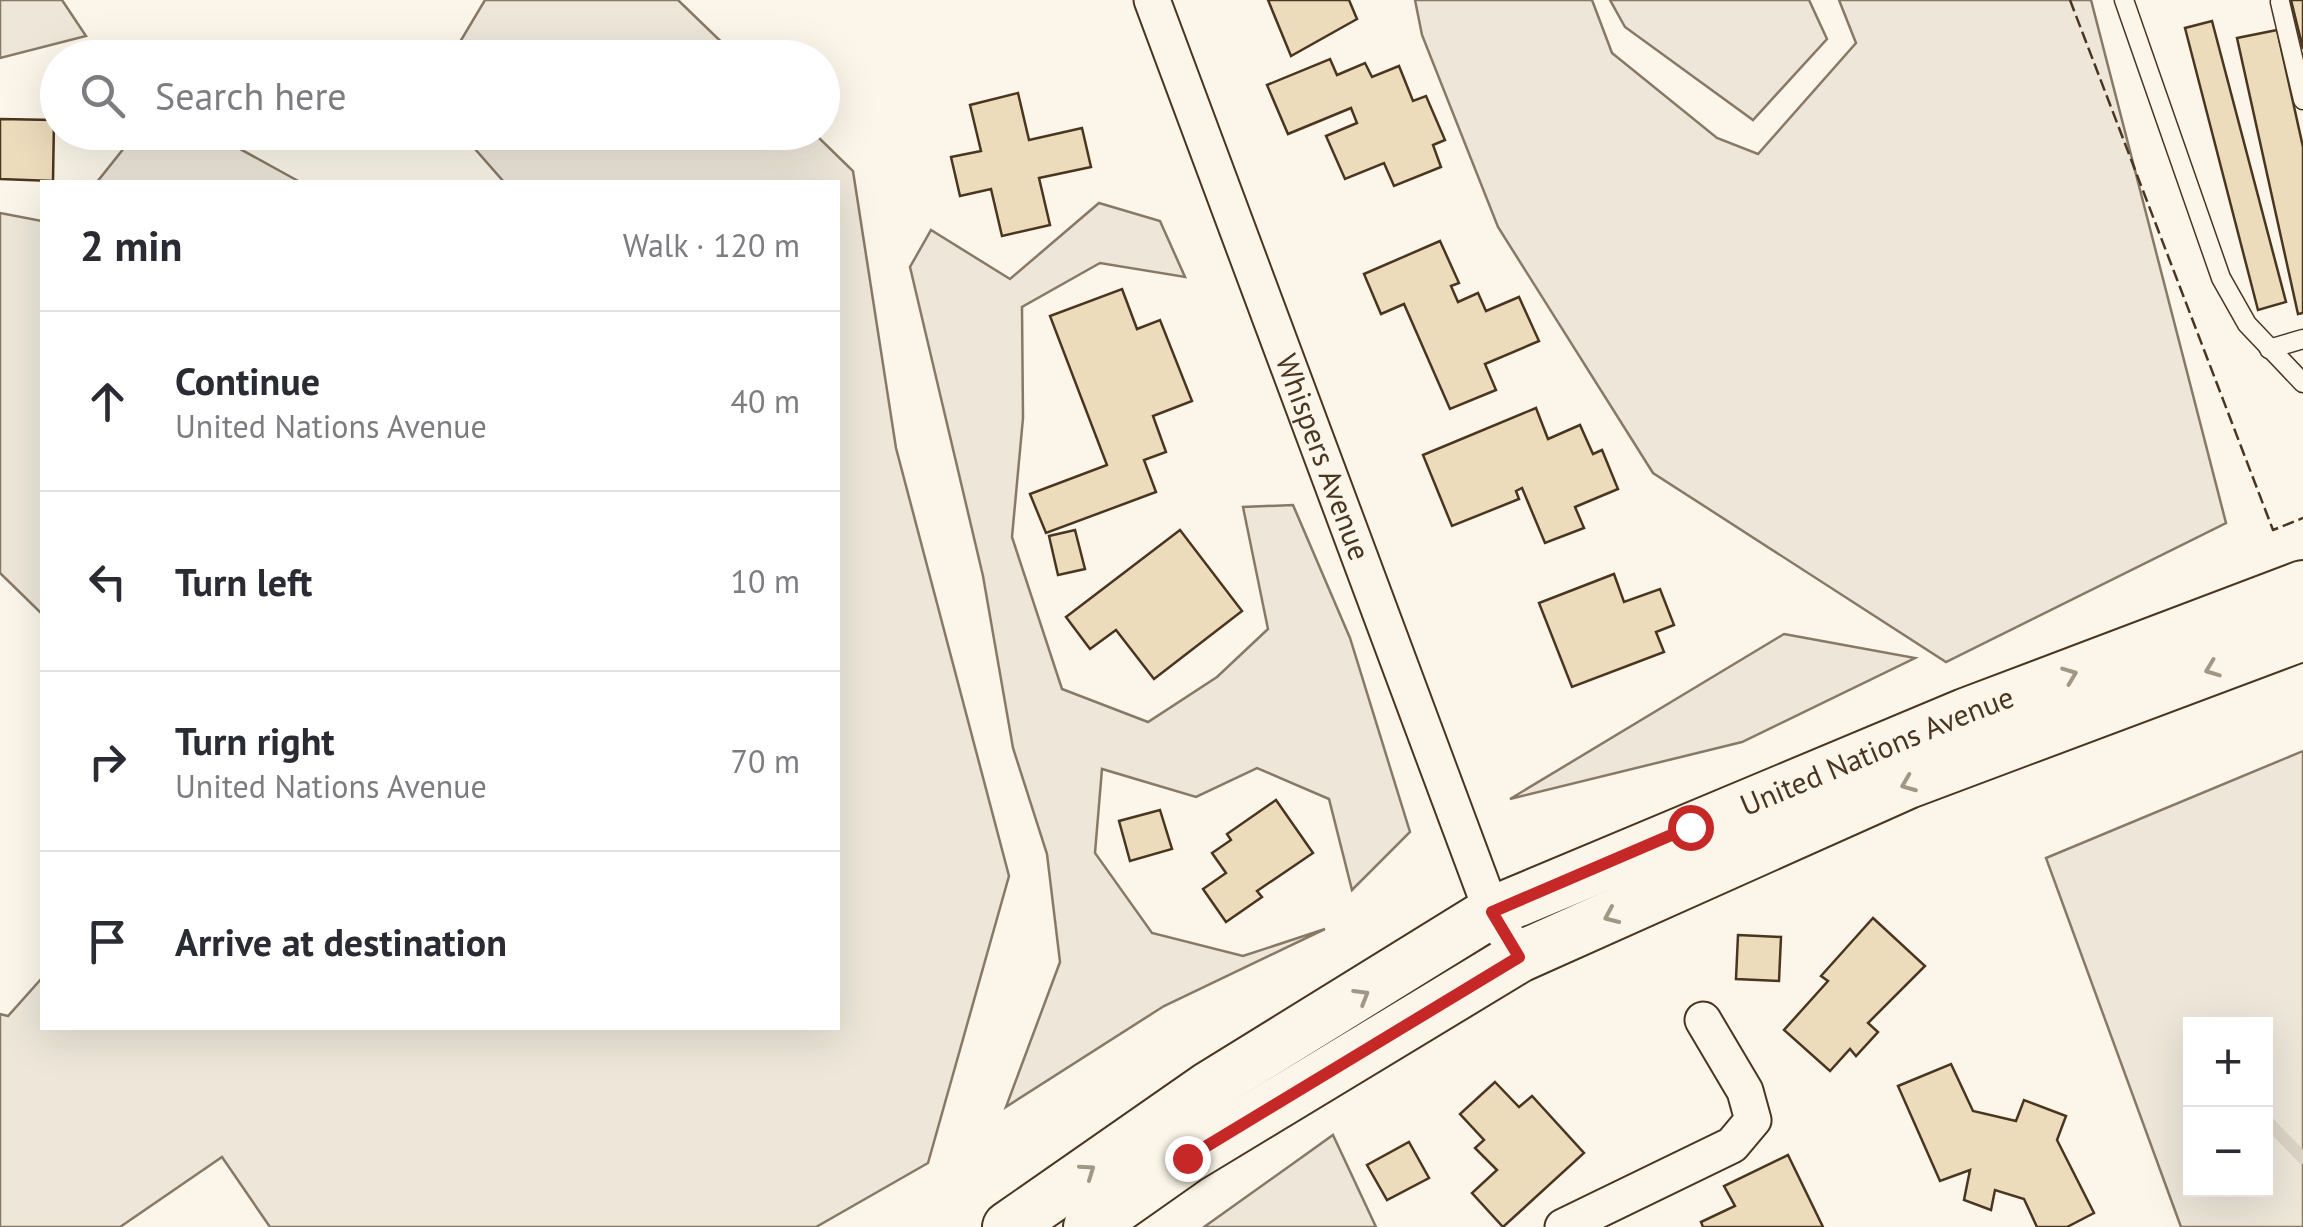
<!DOCTYPE html>
<meta charset="utf-8">
<style>
:root{--surface:#fff;--page:#f2f2f3;--text:#2b2b33;--muted:#7c7c81;--line:#e1e1e2}
body{margin:0;font-family:"PT Sans",sans-serif;background:var(--page);color:var(--text)}
.controls{position:absolute;right:30px;bottom:30px;display:grid;overflow:hidden;border-radius:0px;box-shadow:0 10px 40px #0002}
.controls button{width:90px;height:90px;display:grid;place-items:center;padding:0;border:0;border-bottom:2px solid var(--line);background:var(--surface);color:var(--text);font:50px sans-serif}
.stop{position:absolute;width:30px;height:30px;margin:-22px;border:8px solid #c62828;border-radius:50%;background:#fff}
.stop.end{background:#c62828;border-color:#fff;box-shadow:0 2px 10px #0008}
.list{margin:0;padding:0;list-style:none}
h2{display:flex;justify-content:space-between;align-items:center;height:130px;margin:0;padding:0 40px;font-size:42px}
h2 small{font-size:32px;font-weight:400;color:var(--muted)}
.list li{display:grid;grid-template-columns:65px 1fr auto;gap:30px;align-items:center;box-sizing:border-box;height:180px;padding:0 40px;border-top:2px solid var(--line)}
.list b{display:block;font-size:38px;white-space:nowrap}
.list p{margin:0;font-size:32px;white-space:nowrap;color:var(--muted)}
.list em{font-size:32px;font-style:normal;color:var(--muted)}
.icon{flex:none;width:55px;height:55px;fill:none;stroke:currentColor;stroke-width:2;stroke-linecap:round;stroke-linejoin:round}
.map{position:relative;flex:none;width:2303px;height:1227px;overflow:hidden}
.search{position:absolute;background:var(--surface);box-shadow:0 10px 40px #0002;left:40px;top:40px;width:800px;height:110px;display:flex;align-items:center;gap:25px;box-sizing:border-box;padding:0 35px;border-radius:55px;color:var(--muted);font-size:38px}
.panel{position:absolute;background:var(--surface);box-shadow:0 10px 40px #0002;left:40px;top:180px;width:800px;height:850px;border-radius:0px}
.map>svg:first-child{display:block}
.green{fill:#ede6d9;stroke:#887966;stroke-width:2.5;fill-rule:evenodd}
.lines{fill:none;stroke-linecap:round;stroke-linejoin:round}
.stream{stroke:#dcd4c6;stroke-width:12}
.building{fill:#ecdcbc;stroke:#4a3520;stroke-width:2.5}
.lane-casing{stroke:#4a3520;stroke-width:21}
.street-casing{stroke:#4a3520;stroke-width:39}
.secondary-casing{stroke:#4a3520;stroke-width:54}
.lane{stroke:#fbf6e9;stroke-width:18}
.street{stroke:#fbf6e9;stroke-width:35}
.secondary{stroke:#fbf6e9;stroke-width:50}
.fence{stroke:#4a3520;stroke-width:2.5;stroke-dasharray:12 5;stroke-linecap:butt}
.oneway{stroke:#a29684}
.route{stroke:#c62828;stroke-width:12}
.labels{text-anchor:middle;stroke-width:8;stroke-linejoin:round;paint-order:stroke}
.street-label{font-size:30px;fill:#4a3520;stroke:#fbf6e9}
</style>
<div class="map">
<svg width="2303" height="1227" viewBox="0 0 2303 1227">
<rect width="100%" height="100%" fill="#fbf6e9"/>
<g class="green">
<path d="M 0,0 L 62,0 L 86,36 L 0,58 Z"/>
<path d="M 485,0 L 678,0 L 737,57 L 451,57 Z"/>
<path d="M 1415,0 L 1592,0 L 1612,53 L 1717,138 L 1758,154 L 1856,43 L 1839,0 L 2091,0 L 2226,523 L 1946,662 L 1653,473 L 1498,227 L 1422,35 Z"/>
<path d="M 1610,0 L 1809,0 L 1827,39 L 1753,120 L 1625,27 Z"/>
<path d="M 136,133 L 211,133 L 300,182 L 97,182 Z"/>
<path d="M 461,133 L 814,133 L 853,171 L 896,448 L 1009,876 L 928,1163 L 816,1227 L 270,1227 L 222,1157 L 120,1227 L 0,1227 L 0,1014 L 8,1016 L 42,978 L 42,1028 L 838,1028 L 838,182 L 504,182 Z"/>
<path d="M 1099,203 L 1160,221 L 1185,277 L 1100,263 L 1022,307 L 1023,418 L 1012,537 L 1062,689 L 1148,722 L 1217,677 L 1268,629 L 1243,507 L 1293,505 L 1350,638 L 1410,832 L 1352,890 L 1329,799 L 1257,768 L 1196,797 L 1102,769 L 1095,853 L 1152,933 L 1243,956 L 1325,929 L 1164,1006 L 1006,1107 L 1060,962 L 1047,854 L 1013,748 L 983,576 L 910,267 L 931,230 L 1010,279 Z"/>
<path d="M 0,213 L 42,221 L 42,614 L 0,573 Z"/>
<path d="M 1784,634 L 1915,658 L 1742,742 L 1510,799 Z"/>
<path d="M 2303,751 L 2303,1227 L 2181,1227 L 2046,858 ZM 2190,1024 L 2266,1024 L 2266,1190 L 2190,1190 Z"/>
<path d="M 1333,1135 L 1376,1227 L 1204,1227 Z"/>
</g>
<g class="lines">
<path class="stream" d="M 2266,1120 L 2303,1158"/>
</g>
<g class="building">
<path d="M 1268,0 L 1349,0 L 1357,19 L 1291,56 Z"/>
<path d="M 2291,0 L 2303,0 L 2303,49 Z"/>
<path d="M 2212,21 L 2286,302 L 2258,310 L 2185,28 Z"/>
<path d="M 2277,30 L 2303,147 L 2303,313 L 2298,314 L 2237,38 Z"/>
<path d="M 1330,59 L 1337,75 L 1365,63 L 1372,77 L 1399,66 L 1413,101 L 1426,96 L 1445,140 L 1433,145 L 1441,167 L 1394,186 L 1384,163 L 1345,179 L 1326,136 L 1357,123 L 1351,108 L 1288,134 L 1267,85 Z"/>
<path d="M 1018,93 L 1029,140 L 1082,128 L 1091,167 L 1039,178 L 1050,225 L 1002,236 L 991,189 L 960,196 L 951,157 L 981,151 L 970,105 Z"/>
<path d="M 0,119 L 54,120 L 53,181 L 0,179 Z"/>
<path d="M 1440,241 L 1459,283 L 1451,286 L 1458,302 L 1478,293 L 1486,311 L 1519,297 L 1539,341 L 1485,364 L 1496,390 L 1450,409 L 1404,304 L 1381,314 L 1364,274 Z"/>
<path d="M 1122,289 L 1137,329 L 1160,320 L 1192,401 L 1153,416 L 1166,452 L 1144,460 L 1156,492 L 1046,533 L 1030,494 L 1107,465 L 1050,316 Z"/>
<path d="M 1536,408 L 1548,439 L 1580,425 L 1593,454 L 1602,450 L 1618,489 L 1575,507 L 1584,528 L 1545,543 L 1522,488 L 1516,491 L 1519,499 L 1452,526 L 1423,455 Z"/>
<path d="M 1075,530 L 1085,569 L 1058,575 L 1049,536 Z"/>
<path d="M 1180,530 L 1242,611 L 1154,679 L 1116,630 L 1090,649 L 1066,617 Z"/>
<path d="M 1614,574 L 1624,602 L 1660,589 L 1674,625 L 1656,632 L 1664,652 L 1572,687 L 1539,603 Z"/>
<path d="M 1276,800 L 1313,853 L 1257,891 L 1262,897 L 1226,922 L 1203,889 L 1226,873 L 1212,853 L 1231,840 L 1227,834 Z"/>
<path d="M 1160,810 L 1172,849 L 1130,861 L 1119,821 Z"/>
<path d="M 1873,918 L 1925,966 L 1868,1023 L 1878,1032 L 1856,1056 L 1850,1049 L 1830,1071 L 1784,1030 L 1828,981 L 1821,976 Z"/>
<path d="M 1738,935 L 1781,937 L 1779,981 L 1736,979 Z"/>
<path d="M 1951,1064 L 1973,1111 L 2016,1121 L 2024,1100 L 2066,1116 L 2057,1140 L 2094,1213 L 2067,1227 L 2037,1227 L 2024,1199 L 1995,1190 L 1991,1210 L 1964,1200 L 1970,1170 L 1940,1181 L 1898,1086 Z"/>
<path d="M 1495,1082 L 1519,1107 L 1532,1096 L 1584,1153 L 1503,1227 L 1472,1193 L 1497,1170 L 1475,1148 L 1484,1140 L 1460,1114 Z"/>
<path d="M 1409,1142 L 1429,1178 L 1387,1200 L 1367,1165 Z"/>
<path d="M 1788,1155 L 1823,1227 L 1703,1227 L 1701,1222 L 1735,1206 L 1724,1186 Z"/>
</g>
<g class="lines">
<g class="lane-casing">
<g id="lane">
<path d="M 2124,0 L 2221,278 L 2247,324 L 2303,383"/>
<path d="M 2280,2 L 2303,100"/>
<path d="M 2269,349 L 2303,339"/>
</g>
</g>
<g class="street-casing">
<g id="street">
<path id="s1" d="M 1152,0 L 1492,912 L 1519,957"/>
<path d="M 1563,1227 L 1732,1145 L 1753,1120 L 1745,1091 L 1703,1020"/>
</g>
</g>
<g class="secondary-casing">
<g id="secondary">
<path id="s2" d="M 1008,1227 L 1209,1087 L 1492,912 L 1965,714 L 2303,586"/>
<path d="M 1089,1227 L 1187,1158 L 1519,957 L 1908,783 L 2303,635"/>
</g>
</g>
<use href="#lane" class="lane"/>
<use href="#street" class="street"/>
<use href="#secondary" class="secondary"/>
<path class="fence" d="M 2070,0 L 2273,530 L 2303,518"/>
</g>
<defs><path id="oneway-chevron" d="M-2-3.5L2.5 0L-2 3.5" fill="none" stroke-width="1.6" stroke-linecap="round" stroke-linejoin="round" transform="scale(2.5)"/></defs>
<g class="oneway">
<use href="#oneway-chevron" transform="translate(2212 669) rotate(159)"/>
<use href="#oneway-chevron" transform="translate(2070 675) rotate(-21)"/>
<use href="#oneway-chevron" transform="translate(1908 784) rotate(158)"/>
<use href="#oneway-chevron" transform="translate(1611 916) rotate(156)"/>
<use href="#oneway-chevron" transform="translate(1362 996) rotate(-31)"/>
<use href="#oneway-chevron" transform="translate(1088 1171) rotate(-35)"/>
</g>
<g class="lines">
<path class="route" d="M 1187,1158 L 1519,957 L 1492,912 L 1690,827"/>
</g>
<g class="labels">
<g class="street-label">
<text dy="10" stroke="none"><textPath href="#s1" startOffset="488">Whispers Avenue</textPath></text>
<text dy="10" stroke="none"><textPath href="#s2" startOffset="995">United Nations Avenue</textPath></text>
</g>
</g>
</svg>
<div class="controls">
<button>+</button>
<button>−</button>
</div>
<div class="stop" style="left:1690px;top:827px"></div>
<div class="stop end" style="left:1187px;top:1158px"></div>
<div class="search"><svg class="icon" aria-label="search" viewBox="0 0 24 24"><circle cx="10" cy="10" r="6"/><path d="M15 15l6 6"/></svg>Search here</div>
<section class="panel">
<h2>2 min<small>Walk · 120 m</small></h2>
<ul class="list">
<li><svg class="icon" aria-label="ahead" viewBox="0 0 24 24"><path d="M12 20V5M6 11l6-6 6 6"/></svg><div><b>Continue</b><p>United Nations Avenue</p></div><em>40 m</em></li>
<li><svg class="icon" aria-label="left" viewBox="0 0 24 24"><path d="M17 20v-9H6M10 6l-5 5 5 5"/></svg><div><b>Turn left</b></div><em>10 m</em></li>
<li><svg class="icon" aria-label="right" viewBox="0 0 24 24"><path d="M7 20v-9h11M14 6l5 5-5 5"/></svg><div><b>Turn right</b><p>United Nations Avenue</p></div><em>70 m</em></li>
<li><svg class="icon" aria-label="arrive" viewBox="0 0 24 24"><path d="M6 21V4h12l-3 4 3 4H6"/></svg><div><b>Arrive at destination</b></div></li>
</ul>
</section>
</div>
